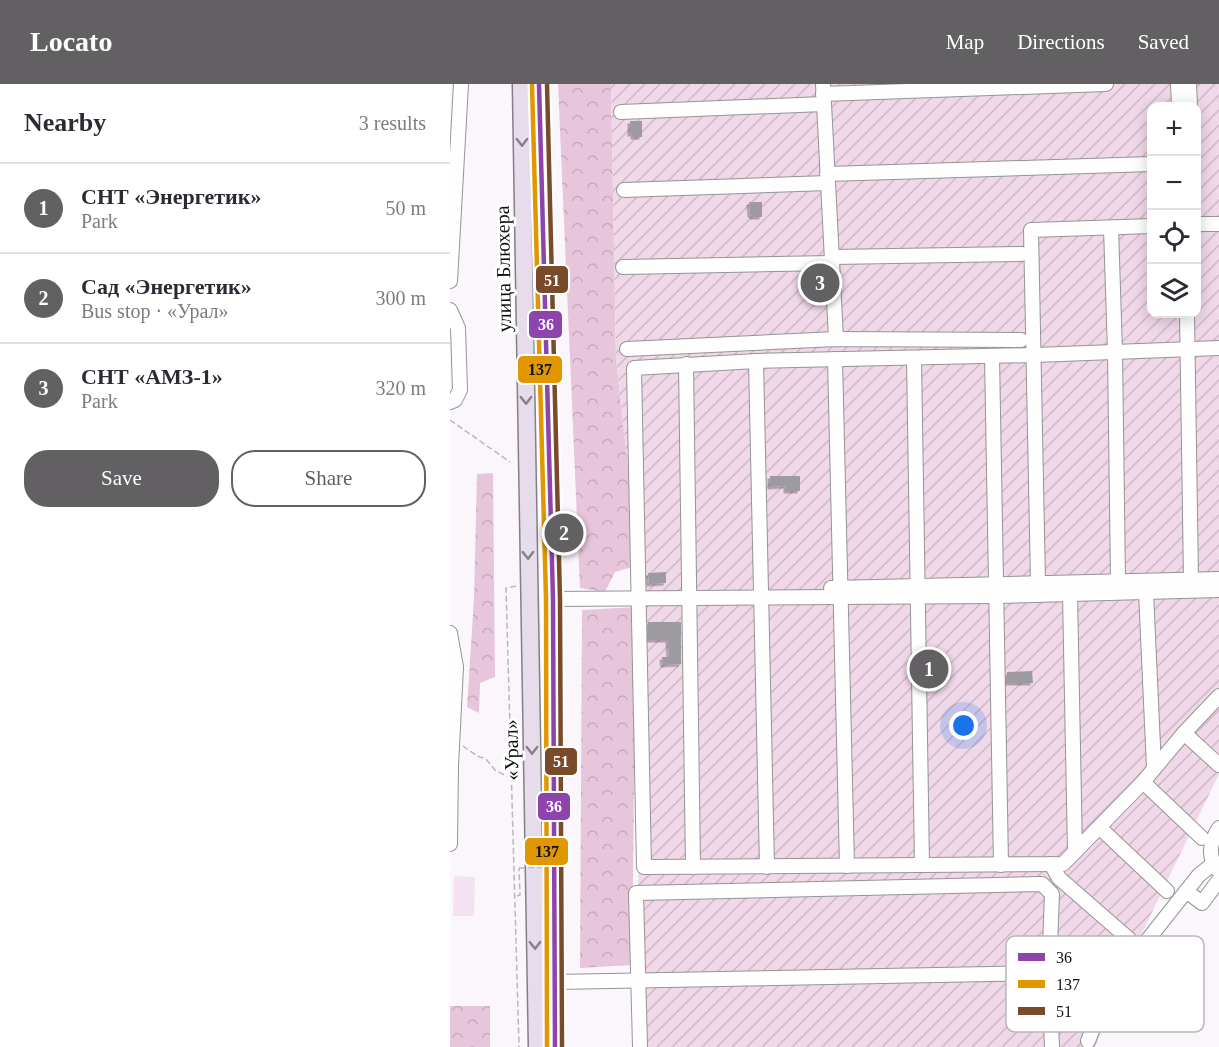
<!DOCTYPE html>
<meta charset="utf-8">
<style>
:root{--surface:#fff;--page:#f7f7f7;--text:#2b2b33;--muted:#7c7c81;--line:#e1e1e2;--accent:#626063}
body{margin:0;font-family:Georgia,serif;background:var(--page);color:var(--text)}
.controls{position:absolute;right:18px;top:18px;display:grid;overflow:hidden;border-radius:12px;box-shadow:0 3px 15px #0003}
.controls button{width:54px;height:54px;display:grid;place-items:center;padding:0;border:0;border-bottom:2px solid var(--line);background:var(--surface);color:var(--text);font:30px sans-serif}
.you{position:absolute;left:514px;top:642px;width:21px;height:21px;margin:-15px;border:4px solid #fff;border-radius:50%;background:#1a73e8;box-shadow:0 0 0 9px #1a73e833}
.badge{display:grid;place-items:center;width:39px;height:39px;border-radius:50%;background:var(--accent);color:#fff;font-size:20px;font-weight:700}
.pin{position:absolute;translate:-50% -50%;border:3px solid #fff;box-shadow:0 2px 6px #0006}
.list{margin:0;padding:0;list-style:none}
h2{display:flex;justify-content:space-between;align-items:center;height:78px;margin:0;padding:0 24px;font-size:26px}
h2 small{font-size:20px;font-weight:400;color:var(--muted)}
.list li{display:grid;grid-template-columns:39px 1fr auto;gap:18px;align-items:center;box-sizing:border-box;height:90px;padding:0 24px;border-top:2px solid var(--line)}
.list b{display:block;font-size:22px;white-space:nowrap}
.list p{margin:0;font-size:20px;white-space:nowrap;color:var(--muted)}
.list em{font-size:20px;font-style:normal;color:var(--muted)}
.actions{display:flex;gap:12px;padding:18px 24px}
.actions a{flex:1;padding:14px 0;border:2px solid var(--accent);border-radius:24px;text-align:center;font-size:21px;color:var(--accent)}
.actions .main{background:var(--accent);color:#fff}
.icon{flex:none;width:33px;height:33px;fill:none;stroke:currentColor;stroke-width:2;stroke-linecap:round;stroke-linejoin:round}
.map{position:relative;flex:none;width:769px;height:963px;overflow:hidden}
header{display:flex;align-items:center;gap:36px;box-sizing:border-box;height:84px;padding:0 30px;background:var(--accent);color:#fff}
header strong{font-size:28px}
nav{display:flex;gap:33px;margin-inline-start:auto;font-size:21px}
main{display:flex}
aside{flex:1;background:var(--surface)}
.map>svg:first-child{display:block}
.forest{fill:url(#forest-crowns)}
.garden{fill:url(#garden-furrows);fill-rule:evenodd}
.pitch{fill:#f4e1f2}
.building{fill:#9e9ba0;filter:url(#shadow)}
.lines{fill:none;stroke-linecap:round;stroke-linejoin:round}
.minor-casing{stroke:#959496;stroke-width:16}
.major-casing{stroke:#838184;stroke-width:19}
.path{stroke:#b9b8b9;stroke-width:1.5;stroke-dasharray:6 3;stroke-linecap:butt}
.minor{stroke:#fefeff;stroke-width:14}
.major{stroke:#e6dcec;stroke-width:16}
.path-bridge{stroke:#b9b8b9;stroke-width:1.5;stroke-dasharray:6 3;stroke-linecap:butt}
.bus-1-casing{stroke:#fff;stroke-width:9}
.bus-2-casing{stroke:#fff;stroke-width:9}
.bus-3-casing{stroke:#fff;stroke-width:9}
.bus-1{stroke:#8e44ad;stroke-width:4.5}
.bus-2{stroke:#e09702;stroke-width:4.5}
.bus-3{stroke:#7a4b2a;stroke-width:4.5}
.oneway{stroke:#868089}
.labels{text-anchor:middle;stroke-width:6;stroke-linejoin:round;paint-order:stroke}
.street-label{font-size:20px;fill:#101010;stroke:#fff}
.key{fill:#fff;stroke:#b7b7b7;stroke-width:1.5}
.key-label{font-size:16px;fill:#101010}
.line-badge{stroke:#fff;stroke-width:2}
.badge-label{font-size:16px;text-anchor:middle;font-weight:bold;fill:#fff}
.pale-badge-label{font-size:16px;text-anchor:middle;font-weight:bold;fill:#111}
</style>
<header>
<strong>Locato</strong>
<nav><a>Map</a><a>Directions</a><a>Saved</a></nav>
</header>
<main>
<aside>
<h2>Nearby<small>3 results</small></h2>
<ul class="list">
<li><span class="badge">1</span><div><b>СНТ «Энергетик»</b><p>Park</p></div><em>50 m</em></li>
<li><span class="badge">2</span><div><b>Сад «Энергетик»</b><p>Bus stop · «Урал»</p></div><em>300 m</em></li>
<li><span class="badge">3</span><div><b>СНТ «АМЗ-1»</b><p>Park</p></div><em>320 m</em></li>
</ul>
<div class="actions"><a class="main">Save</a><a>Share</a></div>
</aside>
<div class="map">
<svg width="769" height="963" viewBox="0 0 769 963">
<defs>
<pattern id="forest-crowns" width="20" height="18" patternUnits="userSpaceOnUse" patternTransform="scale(1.5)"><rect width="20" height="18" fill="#e7c6dc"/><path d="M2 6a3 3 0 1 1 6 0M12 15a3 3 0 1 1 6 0" fill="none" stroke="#c5a9bc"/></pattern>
<pattern id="garden-furrows" width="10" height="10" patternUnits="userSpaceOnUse" patternTransform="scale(1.5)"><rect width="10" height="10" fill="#f0d8e9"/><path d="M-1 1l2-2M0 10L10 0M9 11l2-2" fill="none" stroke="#cdb8c7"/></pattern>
<filter id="shadow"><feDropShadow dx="-2.5" dy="2.5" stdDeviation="0" flood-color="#0004"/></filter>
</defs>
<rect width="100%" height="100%" fill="#faf6fc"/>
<g class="forest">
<path d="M 108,0 L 161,0 L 166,275 L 189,481 L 165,488 L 155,508 L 130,504 Z"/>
<path d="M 43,389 L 45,593 L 30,599 L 29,629 L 17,623 L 24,515 L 27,390 Z"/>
<path d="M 186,523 L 182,881 L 130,884 L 132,526 Z"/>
<rect x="0" y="922" width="40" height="41"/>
</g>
<path class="garden" d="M 161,0 L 769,0 L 769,690 L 687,859 L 645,963 L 188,963 L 189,481 L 166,275 ZM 702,22 L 746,22 L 746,230 L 702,230 Z"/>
<path class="pitch" d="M 4,792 L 25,793 L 24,832 L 3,832 Z"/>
<g class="building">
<path d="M 180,37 L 192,37 L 192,53 L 183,53 L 183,50 L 180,50 Z"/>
<path d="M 299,118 L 312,118 L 312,133 L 303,133 L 300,130 Z"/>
<path d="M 320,392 L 350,392 L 350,407 L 336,407 L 336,402 L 320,403 Z"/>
<path d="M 216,488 L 216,499 L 199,500 L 198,489 Z"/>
<path d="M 198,538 L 231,538 L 231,580 L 213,581 L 212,573 L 219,573 L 218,556 L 198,556 Z"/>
<path d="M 582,587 L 583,599 L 557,599 L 557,588 Z"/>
</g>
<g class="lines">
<g class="minor-casing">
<g id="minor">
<path d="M 373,0 L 386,255"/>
<path d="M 728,0 L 729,22"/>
<path d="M 739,0 L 740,22"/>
<path d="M 373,10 L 656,0"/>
<path d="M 171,28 L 374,20"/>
<path d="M 377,90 L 702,80"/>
<path d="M 174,106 L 378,99"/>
<path d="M 746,140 L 769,140"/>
<path d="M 661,144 L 665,268 L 668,497"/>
<path d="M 382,173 L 572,170"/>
<path d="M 173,183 L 382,179"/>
<path d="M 0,197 L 11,0"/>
<path d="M 0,226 L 8,244 L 10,306 L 5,316 L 0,318"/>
<path d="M 737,230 L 741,496"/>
<path d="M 769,264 L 585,271 L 306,277 L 184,284 L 194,783 L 613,780 L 693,698 L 734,649 L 769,612"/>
<path d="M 177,265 L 386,255 L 571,256"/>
<path d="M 542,272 L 551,781"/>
<path d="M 464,274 L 472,781"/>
<path d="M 385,275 L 397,782"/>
<path d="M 306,277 L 317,783"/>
<path d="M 236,280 L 243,783"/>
<path d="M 588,499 L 581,146 L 702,142"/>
<path d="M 381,504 L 769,495"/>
<path d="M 696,508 L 704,684"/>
<path d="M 620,510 L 625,768"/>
<path d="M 103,515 L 546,512 L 769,506"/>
<path d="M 0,549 L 6,583 L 1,682 L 0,760"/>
<path d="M 734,649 L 769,681"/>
<path d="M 693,698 L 752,754"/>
<path d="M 649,743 L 717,807"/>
<path d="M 601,780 L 609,794 L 679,855 L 638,957"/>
<path d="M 768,786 C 757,772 760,758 769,744"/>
<path d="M 736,807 L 752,819 L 769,796"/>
<path d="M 621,892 L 654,919"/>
<path d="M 103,898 L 599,889"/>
<path d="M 691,908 L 692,863 L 749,791 L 763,780"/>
<path d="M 190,963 L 186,809 L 592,800 L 602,810 L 599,889 L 602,963"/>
</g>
</g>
<g class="major-casing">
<g id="major">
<path d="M 71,0 L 87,963"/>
<path d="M 89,0 L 103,515 L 105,963"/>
</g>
</g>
<g class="path">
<path d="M 0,336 L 60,378"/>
<path d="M 66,502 L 56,504 L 69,963"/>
<path d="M 13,662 L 27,672 L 36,675 L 45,686 L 60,694"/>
<path d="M 67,812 L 70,811 L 69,784"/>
</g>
<use href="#minor" class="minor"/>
<use href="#major" class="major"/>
<path class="path-bridge" d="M 69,784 L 112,782"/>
<g class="bus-1-casing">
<path id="bus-1" d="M 89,0 L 103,515 L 105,963"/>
</g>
<g class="bus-2-casing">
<path id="bus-2" d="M 82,0 L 96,515 L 97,963"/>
</g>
<g class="bus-3-casing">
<path id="bus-3" d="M 97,0 L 110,515 L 112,963"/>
</g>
<use href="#bus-1" class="bus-1"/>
<use href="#bus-2" class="bus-2"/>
<use href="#bus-3" class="bus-3"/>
</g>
<defs><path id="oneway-chevron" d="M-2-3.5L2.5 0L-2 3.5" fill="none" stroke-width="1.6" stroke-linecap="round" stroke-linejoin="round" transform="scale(1.5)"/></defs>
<g class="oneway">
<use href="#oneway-chevron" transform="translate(72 58) rotate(89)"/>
<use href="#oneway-chevron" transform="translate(76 316) rotate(89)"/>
<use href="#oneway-chevron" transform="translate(78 471) rotate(89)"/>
<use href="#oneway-chevron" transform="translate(82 666) rotate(89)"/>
<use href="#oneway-chevron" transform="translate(85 861) rotate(89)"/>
</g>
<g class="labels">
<g class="street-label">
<text transform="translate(53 185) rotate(-91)" y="7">улица Блюхера</text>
<text transform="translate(61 666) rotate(-91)" y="7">«Урал»</text>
</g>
</g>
<rect x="556" y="852" width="198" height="96" rx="9" class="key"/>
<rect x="568" y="869" width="27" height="8" fill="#8e44ad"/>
<rect x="568" y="896" width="27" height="8" fill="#e09702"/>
<rect x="568" y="923" width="27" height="8" fill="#7a4b2a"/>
<g class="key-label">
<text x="606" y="879">36</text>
<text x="606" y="906">137</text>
<text x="606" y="933">51</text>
</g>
<g class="line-badge">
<rect x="85" y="181" width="34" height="29" rx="6" fill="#7a4b2a"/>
<rect x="78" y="226" width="35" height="29" rx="6" fill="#8e44ad"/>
<rect x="67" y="271" width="46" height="29" rx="6" fill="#e09702"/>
<rect x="94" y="663" width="34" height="29" rx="6" fill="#7a4b2a"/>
<rect x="87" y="708" width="34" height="29" rx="6" fill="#8e44ad"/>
<rect x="74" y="753" width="45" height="29" rx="6" fill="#e09702"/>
</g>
<g class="badge-label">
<text x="102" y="202">51</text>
<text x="96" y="246">36</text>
<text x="111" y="683">51</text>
<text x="104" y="728">36</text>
</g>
<g class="pale-badge-label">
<text x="90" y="291">137</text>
<text x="97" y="773">137</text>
</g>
</svg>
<div class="controls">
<button>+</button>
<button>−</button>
<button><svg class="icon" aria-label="locate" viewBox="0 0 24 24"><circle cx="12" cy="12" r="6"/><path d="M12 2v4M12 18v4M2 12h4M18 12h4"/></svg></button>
<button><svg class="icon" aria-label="layers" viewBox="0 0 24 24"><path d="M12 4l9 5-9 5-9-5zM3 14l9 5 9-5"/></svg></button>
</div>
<div class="you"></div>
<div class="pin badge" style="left:479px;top:585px">1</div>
<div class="pin badge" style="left:114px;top:449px">2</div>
<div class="pin badge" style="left:370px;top:199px">3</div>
</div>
</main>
